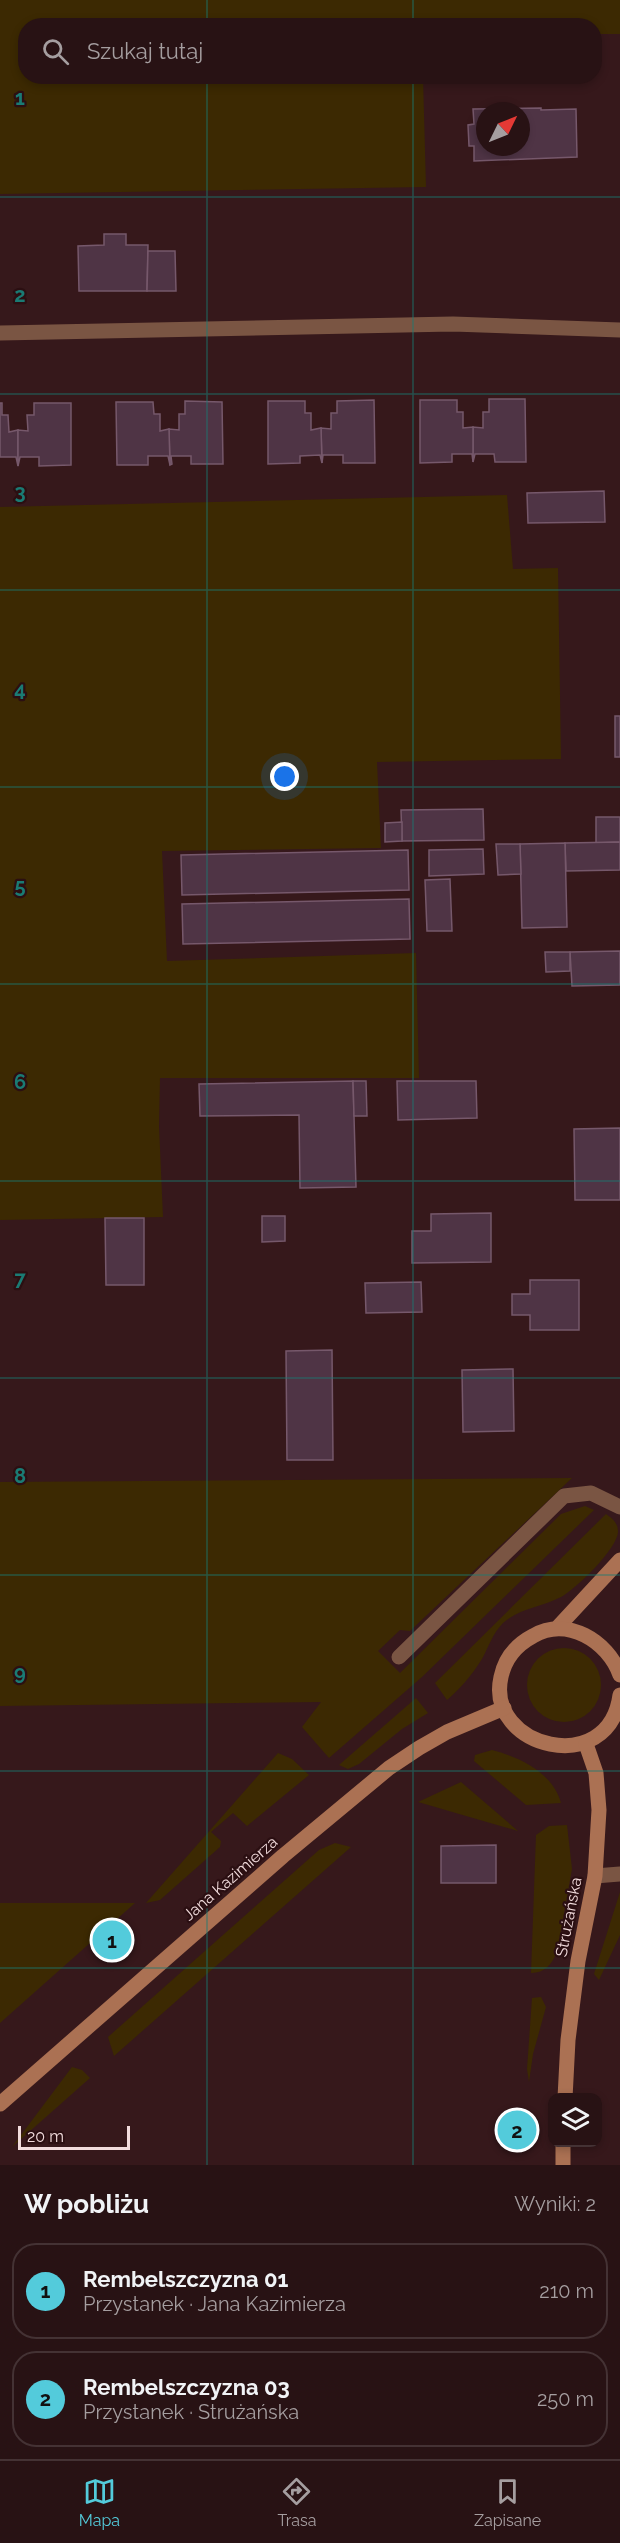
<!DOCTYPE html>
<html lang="pl">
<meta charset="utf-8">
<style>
:root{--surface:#281214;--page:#301b1d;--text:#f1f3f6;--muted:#a59ea0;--line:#443234;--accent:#53cbdb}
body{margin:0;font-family:Raleway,sans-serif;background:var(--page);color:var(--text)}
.controls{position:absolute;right:18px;bottom:18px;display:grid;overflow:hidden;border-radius:12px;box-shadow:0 3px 9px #0003}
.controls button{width:54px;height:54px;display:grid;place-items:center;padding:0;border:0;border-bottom:2px solid var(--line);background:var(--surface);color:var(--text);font:30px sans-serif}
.compass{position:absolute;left:476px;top:102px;width:54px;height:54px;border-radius:50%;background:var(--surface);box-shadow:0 3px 9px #0003;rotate:47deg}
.scale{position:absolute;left:18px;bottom:15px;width:112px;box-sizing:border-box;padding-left:6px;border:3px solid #f2dcdd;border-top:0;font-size:16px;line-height:21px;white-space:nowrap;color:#f2dcdd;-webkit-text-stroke:4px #2b0f12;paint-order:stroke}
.you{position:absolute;left:285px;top:777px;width:21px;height:21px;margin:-15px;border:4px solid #fff;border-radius:50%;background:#1a73e8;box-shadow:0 0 0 9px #1a73e833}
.badge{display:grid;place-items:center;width:39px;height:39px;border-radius:50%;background:var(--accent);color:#111;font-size:20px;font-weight:700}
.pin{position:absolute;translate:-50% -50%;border:3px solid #fff;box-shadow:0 2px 6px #0006}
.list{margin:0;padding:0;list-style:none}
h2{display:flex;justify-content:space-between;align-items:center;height:78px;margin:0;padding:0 24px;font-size:26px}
h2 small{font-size:20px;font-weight:400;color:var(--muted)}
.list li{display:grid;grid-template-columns:39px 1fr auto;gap:18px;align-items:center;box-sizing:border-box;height:96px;margin:0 12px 12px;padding:0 12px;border:2px solid var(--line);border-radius:24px}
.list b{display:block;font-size:22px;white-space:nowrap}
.list p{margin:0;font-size:20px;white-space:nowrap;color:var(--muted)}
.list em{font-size:20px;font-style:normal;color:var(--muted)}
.icon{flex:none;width:33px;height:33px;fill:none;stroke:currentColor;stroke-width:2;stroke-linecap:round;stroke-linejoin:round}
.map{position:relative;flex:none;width:620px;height:2165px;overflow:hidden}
.search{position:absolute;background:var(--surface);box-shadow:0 3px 9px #0003;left:18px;right:18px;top:18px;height:66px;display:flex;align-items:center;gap:15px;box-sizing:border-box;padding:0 21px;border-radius:24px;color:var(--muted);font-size:22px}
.sheet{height:294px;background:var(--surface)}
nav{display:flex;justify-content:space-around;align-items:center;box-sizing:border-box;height:84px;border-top:2px solid var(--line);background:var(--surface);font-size:16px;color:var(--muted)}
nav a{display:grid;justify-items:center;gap:3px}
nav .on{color:var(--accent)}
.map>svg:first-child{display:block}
.green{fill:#3c2902}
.building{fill:#4f3445;stroke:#76586b;stroke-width:1.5;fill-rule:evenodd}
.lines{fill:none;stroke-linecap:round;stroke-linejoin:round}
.lane{stroke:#7a5543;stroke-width:15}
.secondary{stroke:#ab7153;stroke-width:15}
.grid{fill:none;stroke:#1a7b74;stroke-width:1.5;stroke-opacity:0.55}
.labels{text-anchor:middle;stroke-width:4.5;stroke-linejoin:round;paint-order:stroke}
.street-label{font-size:16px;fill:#f2dcdd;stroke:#2b0f12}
.grid-label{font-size:20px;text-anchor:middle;font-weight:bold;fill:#1a7b74;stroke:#2b0f12;stroke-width:4.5;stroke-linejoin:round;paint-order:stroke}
</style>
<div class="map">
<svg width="620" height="2165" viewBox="0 0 620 2165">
<rect width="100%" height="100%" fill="#36181b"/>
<g class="green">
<path d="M 0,0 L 620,0 L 620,34 L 595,34 L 594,26 L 26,26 L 26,76 L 423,77 L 426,187 L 0,194 Z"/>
<path d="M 507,495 L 513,569 L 558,568 L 561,759 L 377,762 L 381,848 L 162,851 L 167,961 L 416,953 L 419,1078 L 160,1078 L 159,1126 L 163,1217 L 0,1220 L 0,507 Z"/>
<path d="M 572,1478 L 410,1631 L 400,1630 L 378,1651 L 400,1673 L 561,1514 L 585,1506 L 594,1510 L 422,1677 L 329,1758 L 302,1727 L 321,1702 L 0,1706 L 0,1482 Z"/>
<path d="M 606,1514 C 613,1519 618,1523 618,1532 C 617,1549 576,1589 561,1597 C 542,1607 520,1608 503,1623 C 493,1633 489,1646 482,1659 C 472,1675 461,1688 447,1700 L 435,1683 Z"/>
<circle cx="564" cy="1685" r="37"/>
<path d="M 416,1698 L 428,1713 L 402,1729 L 359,1764 L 348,1769 L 339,1765 Z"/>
<path d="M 492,1750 C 520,1757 553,1773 561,1803 L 526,1805 L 474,1761 L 475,1755 Z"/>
<path d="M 278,1753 L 292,1759 L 309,1775 L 247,1826 L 233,1813 L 211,1832 L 221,1841 L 220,1847 L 160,1900 L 146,1903 Z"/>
<path d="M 461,1782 L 518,1831 L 418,1802 Z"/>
<path d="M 567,1825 L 572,1869 L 557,1952 C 552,1964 545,1973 531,1973 L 536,1835 L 549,1826 Z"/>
<path d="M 335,1843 L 351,1847 L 114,2056 L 108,2037 L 319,1850 Z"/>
<path d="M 620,1892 L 620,1935 L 599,1980 L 594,1974 Z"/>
<path d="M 0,1903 L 135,1903 L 0,2023 Z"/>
<path d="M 541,1997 L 546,2007 L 533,2054 L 529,2082 L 527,2069 L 532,1998 Z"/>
<path d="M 72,2067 L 82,2070 L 90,2078 L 12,2147 Z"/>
</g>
<g class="building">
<path d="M 541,108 L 541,110 L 576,109 L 577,157 L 474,161 L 474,146 L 469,146 L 468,125 L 474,124 L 473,109 ZM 485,111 L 521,111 L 521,147 L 485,147 Z"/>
<path d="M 104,234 L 126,234 L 126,245 L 148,245 L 147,291 L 79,291 L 78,246 L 104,245 Z"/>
<path d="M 148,251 L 175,251 L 176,291 L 147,291 Z"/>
<path d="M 489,399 L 525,399 L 526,462 L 495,462 L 494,454 L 475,454 L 473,462 L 473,427 L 483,428 L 483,412 L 489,412 Z"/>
<path d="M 374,400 L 375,463 L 343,463 L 343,455 L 323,455 L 322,463 L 321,428 L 331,429 L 331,413 L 337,413 L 337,401 Z"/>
<path d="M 420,400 L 457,400 L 457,412 L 463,412 L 463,428 L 473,427 L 473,462 L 472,454 L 452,454 L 452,462 L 420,463 Z"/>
<path d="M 185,401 L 222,402 L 223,464 L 191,464 L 191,456 L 171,456 L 172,464 L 170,465 L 169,429 L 179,430 L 179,414 L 185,414 Z"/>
<path d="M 268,401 L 305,401 L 305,413 L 311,413 L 311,430 L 321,428 L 322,463 L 320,455 L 300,456 L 300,463 L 268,464 Z"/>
<path d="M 116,402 L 153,402 L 154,414 L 160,414 L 160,431 L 169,429 L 170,465 L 168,456 L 148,456 L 148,465 L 117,465 Z"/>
<path d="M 0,403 L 2,403 L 2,415 L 8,415 L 9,432 L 18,430 L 18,466 L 16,457 L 0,457 Z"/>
<path d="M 34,403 L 71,403 L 71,465 L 39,466 L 39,457 L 20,457 L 18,466 L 18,430 L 28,431 L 27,415 L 34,415 Z"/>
<path d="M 604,491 L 605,522 L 528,523 L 527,493 Z"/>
<rect x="615" y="716" width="5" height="41"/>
<path d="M 483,809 L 484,840 L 402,841 L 401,810 Z"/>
<path d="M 596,817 L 620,817 L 620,842 L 596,843 Z"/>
<path d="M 402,822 L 402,841 L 385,842 L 385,823 Z"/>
<path d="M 620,842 L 620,870 L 566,871 L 565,843 Z"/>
<path d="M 565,843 L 567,927 L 522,928 L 520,844 Z"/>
<path d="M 496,844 L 520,844 L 521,874 L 498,875 Z"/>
<path d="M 483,849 L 484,874 L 429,876 L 429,850 Z"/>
<path d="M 408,850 L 409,890 L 182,895 L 181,855 Z"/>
<path d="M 450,879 L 452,931 L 427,931 L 425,880 Z"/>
<path d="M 409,899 L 410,939 L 183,944 L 182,904 Z"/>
<path d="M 620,951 L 620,985 L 572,986 L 570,952 Z"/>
<path d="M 545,952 L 570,952 L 570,971 L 546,972 Z"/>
<path d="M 353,1081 L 356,1187 L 300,1188 L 299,1115 L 200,1116 L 199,1084 Z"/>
<path d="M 353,1081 L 366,1081 L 367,1116 L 354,1116 Z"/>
<path d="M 397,1081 L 476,1081 L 477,1118 L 398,1120 Z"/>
<path d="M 620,1128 L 620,1200 L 575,1200 L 574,1129 Z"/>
<path d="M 491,1213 L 491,1262 L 412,1263 L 412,1231 L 431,1231 L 431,1214 Z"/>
<path d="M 262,1216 L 285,1216 L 285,1241 L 262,1242 Z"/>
<path d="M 105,1218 L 144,1218 L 144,1285 L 106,1285 Z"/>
<path d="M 530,1280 L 579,1280 L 579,1330 L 530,1330 L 530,1315 L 512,1315 L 512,1294 L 530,1294 Z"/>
<path d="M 421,1282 L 422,1312 L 366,1313 L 365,1283 Z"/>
<path d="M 332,1350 L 333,1460 L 287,1460 L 286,1351 Z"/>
<path d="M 513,1369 L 514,1431 L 463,1432 L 462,1370 Z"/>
<path d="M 496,1845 L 496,1883 L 441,1883 L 441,1846 Z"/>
</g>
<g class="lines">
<g class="lane">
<path d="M 0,333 L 453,324 L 620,330"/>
<path d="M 399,1657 L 564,1496 L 591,1493 L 620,1507"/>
<path d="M 595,1876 L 620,1874"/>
</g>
<g class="secondary">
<path d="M 557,1628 L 620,1560"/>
<path d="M 620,1675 C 608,1641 567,1616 533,1636 C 516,1645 505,1658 501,1677 C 485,1748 609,1779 620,1695"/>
<path d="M 565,2098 L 568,2040 L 578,1961 L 595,1876 L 599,1810 L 596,1773 L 586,1744"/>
<path d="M 0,2104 L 283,1856 L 389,1768 L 419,1748 L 447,1732 L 504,1708"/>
<path d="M 563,2165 L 563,2142"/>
</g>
</g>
<path class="grid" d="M 207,0 L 207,26M 413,0 L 413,26M 207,76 L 207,2165M 413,76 L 413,2165M 0,197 L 620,197M 0,394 L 620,394M 0,590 L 620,590M 0,787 L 620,787M 0,984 L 620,984M 0,1181 L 620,1181M 0,1378 L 620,1378M 0,1575 L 620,1575M 0,1771 L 620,1771M 0,1968 L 620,1968"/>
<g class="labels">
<g class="street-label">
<text transform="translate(230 1878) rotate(-41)" y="6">Jana Kazimierza</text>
<text transform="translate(568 1917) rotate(-79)" y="6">Strużańska</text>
</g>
</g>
<g class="grid-label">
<text x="20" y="105">1</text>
<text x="20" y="302">2</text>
<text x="20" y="499">3</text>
<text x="20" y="696">4</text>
<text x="20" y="893">5</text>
<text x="20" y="1089">6</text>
<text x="20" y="1286">7</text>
<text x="20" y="1483">8</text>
<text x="20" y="1680">9</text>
</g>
</svg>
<div class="controls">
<button><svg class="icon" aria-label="layers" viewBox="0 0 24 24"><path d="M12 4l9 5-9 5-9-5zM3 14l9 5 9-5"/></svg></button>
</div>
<svg class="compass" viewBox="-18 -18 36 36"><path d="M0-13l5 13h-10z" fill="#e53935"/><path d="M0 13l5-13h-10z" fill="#a59ea0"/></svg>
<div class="scale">20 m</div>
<div class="you"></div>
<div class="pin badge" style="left:112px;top:1940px">1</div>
<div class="pin badge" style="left:517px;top:2130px">2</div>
<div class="search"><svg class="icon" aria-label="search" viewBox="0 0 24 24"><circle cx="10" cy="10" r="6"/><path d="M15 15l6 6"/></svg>Szukaj tutaj</div>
</div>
<section class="sheet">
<h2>W pobliżu<small>Wyniki: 2</small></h2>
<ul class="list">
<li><span class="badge">1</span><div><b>Rembelszczyzna 01</b><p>Przystanek · Jana Kazimierza</p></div><em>210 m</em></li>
<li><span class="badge">2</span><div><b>Rembelszczyzna 03</b><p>Przystanek · Strużańska</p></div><em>250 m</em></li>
</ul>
</section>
<nav>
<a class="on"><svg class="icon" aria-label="map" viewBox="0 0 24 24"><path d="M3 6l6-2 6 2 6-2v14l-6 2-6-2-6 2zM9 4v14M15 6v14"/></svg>Mapa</a>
<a><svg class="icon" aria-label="directions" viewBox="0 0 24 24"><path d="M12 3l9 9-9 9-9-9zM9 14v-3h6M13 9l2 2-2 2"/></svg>Trasa</a>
<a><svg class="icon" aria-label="saved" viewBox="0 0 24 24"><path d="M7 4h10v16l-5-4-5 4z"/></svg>Zapisane</a>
</nav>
